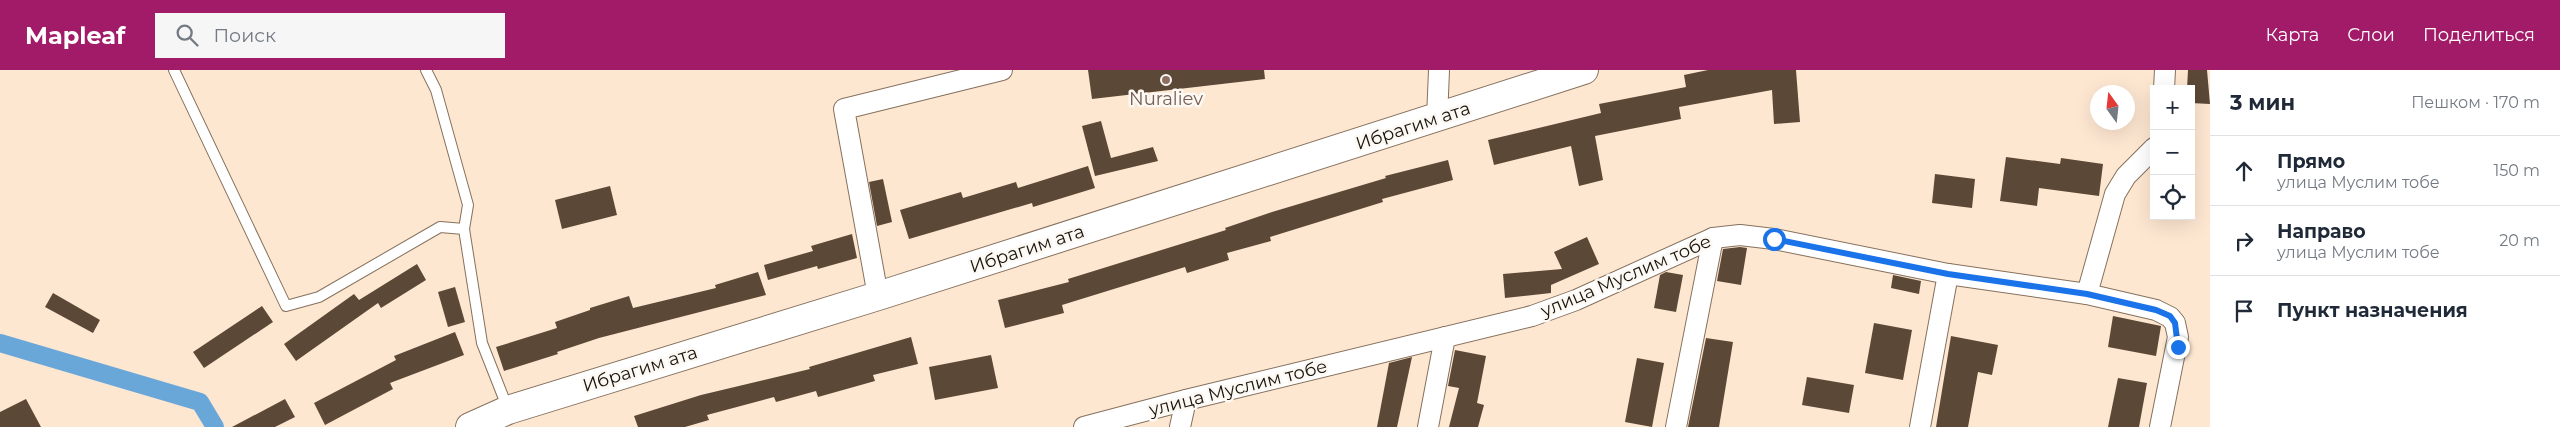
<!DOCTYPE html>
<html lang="ru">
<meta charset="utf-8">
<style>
:root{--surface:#fff;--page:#f6f6f7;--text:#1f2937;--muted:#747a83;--line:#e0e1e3;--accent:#a11b68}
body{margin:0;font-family:Montserrat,sans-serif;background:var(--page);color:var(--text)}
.controls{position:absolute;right:15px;top:15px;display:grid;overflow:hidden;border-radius:0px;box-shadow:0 5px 20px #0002}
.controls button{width:45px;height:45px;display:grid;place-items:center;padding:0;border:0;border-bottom:1px solid var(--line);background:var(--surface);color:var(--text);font:25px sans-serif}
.compass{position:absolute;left:2090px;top:15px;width:45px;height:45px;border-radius:50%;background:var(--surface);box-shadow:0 5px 20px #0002;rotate:345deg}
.stop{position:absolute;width:15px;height:15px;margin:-11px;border:4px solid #1a73e8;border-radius:50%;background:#fff}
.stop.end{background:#1a73e8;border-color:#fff;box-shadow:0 1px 5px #0008}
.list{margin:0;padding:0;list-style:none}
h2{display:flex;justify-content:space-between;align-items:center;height:65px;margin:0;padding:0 20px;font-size:21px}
h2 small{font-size:16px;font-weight:400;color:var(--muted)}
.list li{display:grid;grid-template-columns:32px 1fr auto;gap:15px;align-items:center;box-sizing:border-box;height:70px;padding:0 20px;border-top:1px solid var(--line)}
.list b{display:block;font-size:19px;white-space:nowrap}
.list p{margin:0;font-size:16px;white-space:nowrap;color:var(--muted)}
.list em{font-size:16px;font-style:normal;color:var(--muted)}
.icon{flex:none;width:28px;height:28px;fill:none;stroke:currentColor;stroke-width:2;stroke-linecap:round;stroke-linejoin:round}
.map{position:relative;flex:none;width:2210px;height:357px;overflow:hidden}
header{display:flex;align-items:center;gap:30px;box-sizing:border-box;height:70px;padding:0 25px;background:var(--accent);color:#fff}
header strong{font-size:24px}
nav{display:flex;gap:28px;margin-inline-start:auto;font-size:18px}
.search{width:350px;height:45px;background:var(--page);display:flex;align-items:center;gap:12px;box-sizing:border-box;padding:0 18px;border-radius:0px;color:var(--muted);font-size:19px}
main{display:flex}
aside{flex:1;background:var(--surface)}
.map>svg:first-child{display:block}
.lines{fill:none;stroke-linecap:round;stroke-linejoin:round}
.canal{stroke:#6aa7d9;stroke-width:18}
.building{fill:#5b4836}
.lane-casing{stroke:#85715d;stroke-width:12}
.street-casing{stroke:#85715d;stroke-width:22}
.secondary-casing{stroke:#85715d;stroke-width:30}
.lane{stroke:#fff;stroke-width:10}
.street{stroke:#fff;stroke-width:20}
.secondary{stroke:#fff;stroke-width:28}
.route{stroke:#1a73e8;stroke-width:6}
.education-dot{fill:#8d6e63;stroke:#fcf8f3;stroke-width:2}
.labels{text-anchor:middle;stroke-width:5;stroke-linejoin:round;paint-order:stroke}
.education-label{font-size:18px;fill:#785e54;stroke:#fcf8f3}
.street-label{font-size:18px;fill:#1b140c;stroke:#fcf8f3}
</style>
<header>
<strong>Mapleaf</strong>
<div class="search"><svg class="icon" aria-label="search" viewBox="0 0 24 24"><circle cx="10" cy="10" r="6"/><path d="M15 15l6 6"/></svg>Поиск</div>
<nav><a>Карта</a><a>Слои</a><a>Поделиться</a></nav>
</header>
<main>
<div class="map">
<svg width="2210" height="357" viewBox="0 0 2210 357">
<rect width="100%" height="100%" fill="#fee7d1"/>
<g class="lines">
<path class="canal" d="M 0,273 L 200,332 L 215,357"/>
</g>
<g class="building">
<path d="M 1088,0 L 1264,0 L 1265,9 L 1092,29 Z"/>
<path d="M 1708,0 L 1796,0 L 1800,52 L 1774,54 L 1772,20 L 1679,37 L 1681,49 L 1595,66 L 1603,110 L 1579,116 L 1571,76 L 1494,95 L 1488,70 L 1601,43 L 1599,34 L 1686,17 L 1684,5 Z"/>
<path d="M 2188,0 L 2207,0 L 2210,34 L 2191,33 L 2191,19 L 2187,19 Z"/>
<path d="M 1101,51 L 1111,88 L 1153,77 L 1158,91 L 1095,106 L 1082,56 Z"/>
<path d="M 2006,87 L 2060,94 L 2061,88 L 2103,94 L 2099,126 L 2039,118 L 2037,136 L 2000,131 Z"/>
<path d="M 1448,90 L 1453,110 L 1382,129 L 1383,132 L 1270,167 L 1271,171 L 1227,183 L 1229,190 L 1187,203 L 1185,197 L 1062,235 L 1064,243 L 1005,258 L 998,230 L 1069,212 L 1068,209 L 1226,160 L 1225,158 L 1272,142 L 1386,108 L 1385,106 Z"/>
<path d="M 1088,96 L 1095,118 L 1033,137 L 1032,133 L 909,169 L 900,140 L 961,122 L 963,128 L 1016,112 L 1018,118 Z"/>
<path d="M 1935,104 L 1975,109 L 1972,138 L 1932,133 Z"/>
<path d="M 883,109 L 892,152 L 877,156 L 869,112 Z"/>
<path d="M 610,116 L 617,145 L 562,159 L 555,130 Z"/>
<path d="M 852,164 L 857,188 L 818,199 L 817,196 L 768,210 L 764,195 L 813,181 L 811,176 Z"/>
<path d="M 1587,167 L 1599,194 L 1551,215 L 1551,223 L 1505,228 L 1503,204 L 1562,199 L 1554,182 Z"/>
<path d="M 1740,177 L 1747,178 L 1741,215 L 1717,211 L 1723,179 Z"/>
<path d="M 417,194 L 426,210 L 381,238 L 378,233 L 296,291 L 284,274 L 354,224 L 359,230 Z"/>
<path d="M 758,202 L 766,225 L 599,268 L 557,282 L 558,284 L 504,301 L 496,277 L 557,258 L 555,252 L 590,240 L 590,238 L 629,226 L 633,238 L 716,218 L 715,215 Z"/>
<path d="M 1666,202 L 1683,205 L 1676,242 L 1654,238 L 1660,205 Z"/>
<path d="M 1893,205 L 1921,211 L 1919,224 L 1891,218 Z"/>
<path d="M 455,217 L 465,252 L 448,257 L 438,222 Z"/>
<path d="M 53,223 L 100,250 L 93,263 L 45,237 Z"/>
<path d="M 262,236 L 273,252 L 204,298 L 193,282 Z"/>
<path d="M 2113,246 L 2161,256 L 2156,286 L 2108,277 Z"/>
<path d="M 1874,253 L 1912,260 L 1903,310 L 1865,303 Z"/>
<path d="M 455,262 L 464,285 L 390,313 L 393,319 L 325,355 L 314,333 L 396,290 L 394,286 Z"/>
<path d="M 1951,266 L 1998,275 L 1992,305 L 1978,302 L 1968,357 L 1936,357 Z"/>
<path d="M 911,267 L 918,294 L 873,305 L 875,311 L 818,327 L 816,321 L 776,332 L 774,327 L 707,345 L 709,350 L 685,357 L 638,357 L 634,346 L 701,325 L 810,299 L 809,297 Z"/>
<path d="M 1706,268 L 1733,272 L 1719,357 L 1688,357 Z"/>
<path d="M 1455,280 L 1486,286 L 1477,333 L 1484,335 L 1478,357 L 1449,357 L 1459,318 L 1448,316 Z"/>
<path d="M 991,285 L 998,318 L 935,330 L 929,297 Z"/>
<path d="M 1412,287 L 1397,357 L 1377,357 L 1389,293 Z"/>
<path d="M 1637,288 L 1664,293 L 1652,357 L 1625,352 Z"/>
<path d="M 1807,307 L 1854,315 L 1849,343 L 1802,335 Z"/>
<path d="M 2118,308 L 2147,313 L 2139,357 L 2108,357 Z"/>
<path d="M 26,329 L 41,357 L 0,357 L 0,342 Z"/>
<path d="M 285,329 L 295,347 L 275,357 L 232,357 Z"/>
</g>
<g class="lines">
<g class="lane-casing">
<g id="lane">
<path d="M 174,0 L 286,236 L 319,227 L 440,157 L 464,159"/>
<path d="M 426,0 L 436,20 L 468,135 L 464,159 L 482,273 L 508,339"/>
</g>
</g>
<g class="street-casing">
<g id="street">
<path d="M 2164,19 L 2165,0"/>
<path d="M 1437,49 L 1439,0"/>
<path d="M 2087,224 L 2115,124 L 2126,106 L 2154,78"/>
<path d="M 878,226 L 844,39 L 1002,0"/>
<path d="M 1084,357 L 1186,330 L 1532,246 L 1576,230 L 1713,168 L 1740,165 L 1774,169 L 1948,204 L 2087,224 L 2156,240 L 2170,247 L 2175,253 L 2178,267 L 2160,357"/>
<path d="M 1180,357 L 1186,330"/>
<path d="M 1428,357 L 1445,267"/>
<path d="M 1676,357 L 1713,168"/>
<path d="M 1920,357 L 1948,204"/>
</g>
</g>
<g class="secondary-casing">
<path id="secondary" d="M 470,357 L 508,340 L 878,226 L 1584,0"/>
</g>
<use href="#lane" class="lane"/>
<use href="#street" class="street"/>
<use href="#secondary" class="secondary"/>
</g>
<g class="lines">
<path class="route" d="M 1774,169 L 1948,204 L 2087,224 L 2156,240 L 2170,246 L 2175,253 L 2178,277"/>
</g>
<circle class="education-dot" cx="1166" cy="10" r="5"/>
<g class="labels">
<g class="education-label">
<text x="1166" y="35">Nuraliev</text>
</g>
<g class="street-label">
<text transform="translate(1413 56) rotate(-18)" y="6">Ибрагим ата</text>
<text transform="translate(1027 179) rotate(-18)" y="6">Ибрагим ата</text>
<text transform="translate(1626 206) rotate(-23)" y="6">улица Муслим тобе</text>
<text transform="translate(640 299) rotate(-17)" y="6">Ибрагим ата</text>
<text transform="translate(1238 318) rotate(-14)" y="6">улица Муслим тобе</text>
</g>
</g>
</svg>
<div class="controls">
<button>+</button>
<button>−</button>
<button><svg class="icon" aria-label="locate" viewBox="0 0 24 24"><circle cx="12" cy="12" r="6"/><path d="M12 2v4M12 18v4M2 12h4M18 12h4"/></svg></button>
</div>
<svg class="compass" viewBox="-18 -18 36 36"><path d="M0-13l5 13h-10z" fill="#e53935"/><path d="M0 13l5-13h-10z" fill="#747a83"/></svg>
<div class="stop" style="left:1774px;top:169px"></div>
<div class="stop end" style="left:2178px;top:277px"></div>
</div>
<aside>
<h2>3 мин<small>Пешком · 170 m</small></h2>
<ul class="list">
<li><svg class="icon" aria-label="ahead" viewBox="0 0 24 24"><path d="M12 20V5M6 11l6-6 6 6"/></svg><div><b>Прямо</b><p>улица Муслим тобе</p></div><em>150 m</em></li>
<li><svg class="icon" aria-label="right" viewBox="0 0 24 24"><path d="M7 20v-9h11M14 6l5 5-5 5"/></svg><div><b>Направо</b><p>улица Муслим тобе</p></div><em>20 m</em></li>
<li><svg class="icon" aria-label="arrive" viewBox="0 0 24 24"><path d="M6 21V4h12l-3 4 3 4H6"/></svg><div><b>Пункт назначения</b></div></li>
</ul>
</aside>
</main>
